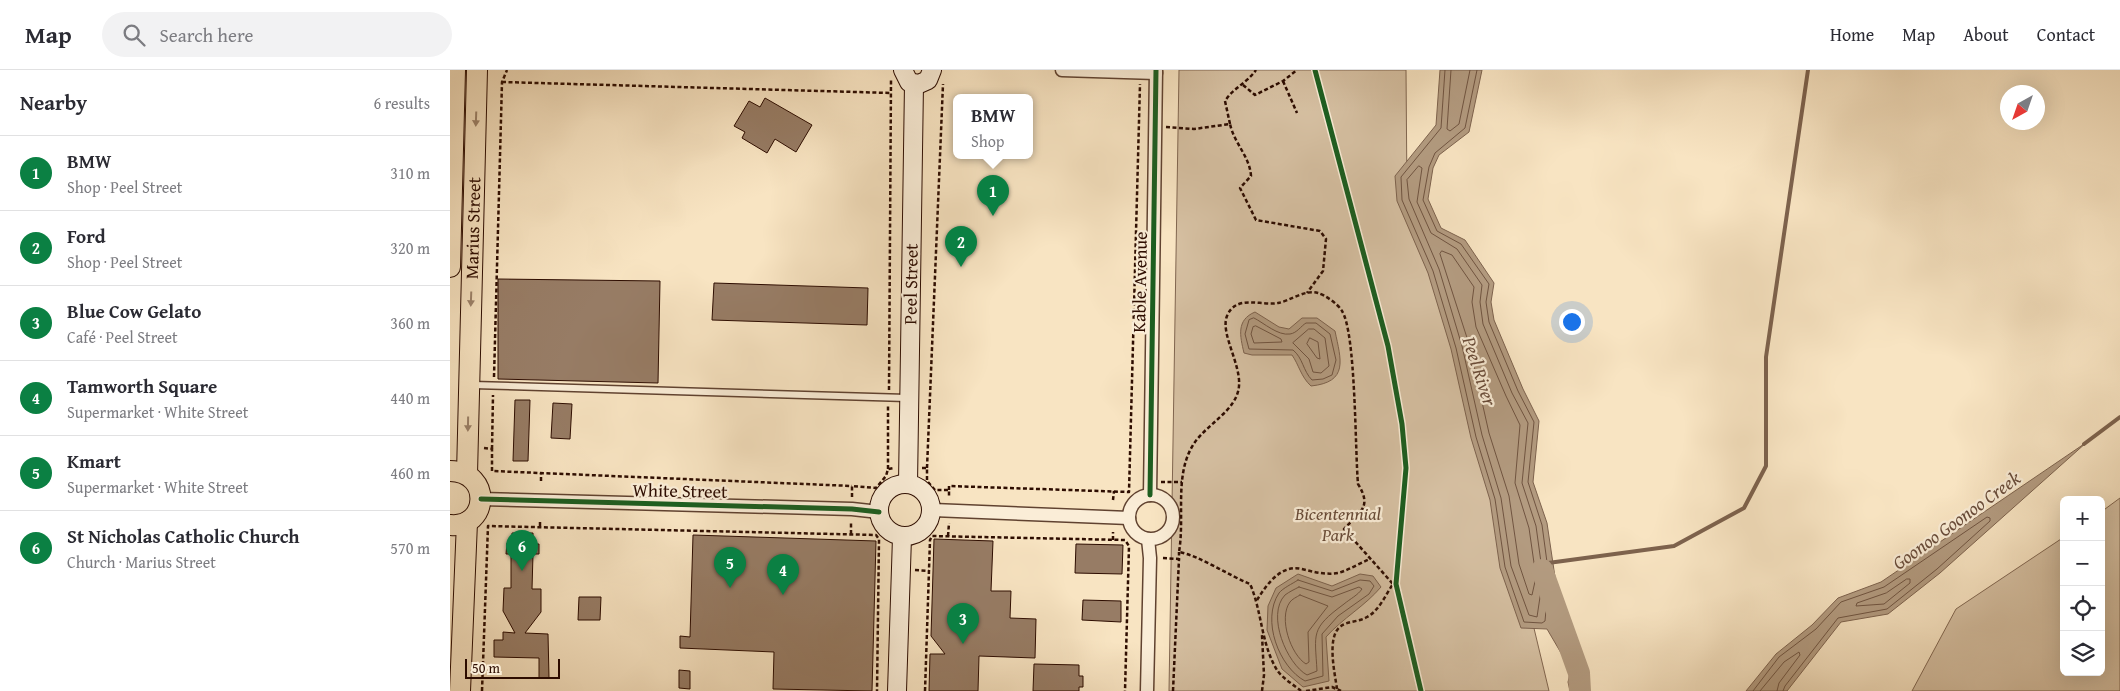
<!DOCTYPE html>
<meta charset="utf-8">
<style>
:root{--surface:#fff;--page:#f2f2f3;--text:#2b2b33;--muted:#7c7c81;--line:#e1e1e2;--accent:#0b8043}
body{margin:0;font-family:"Gentium Book Plus",serif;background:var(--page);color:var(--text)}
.controls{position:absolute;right:15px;bottom:15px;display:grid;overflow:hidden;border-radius:8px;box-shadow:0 5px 20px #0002}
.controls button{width:45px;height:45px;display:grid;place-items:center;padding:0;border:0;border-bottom:1px solid var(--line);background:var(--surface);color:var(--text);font:25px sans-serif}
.compass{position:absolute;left:1550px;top:15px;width:45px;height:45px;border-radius:50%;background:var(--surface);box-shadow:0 5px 20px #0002;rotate:220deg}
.scale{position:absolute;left:15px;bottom:12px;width:95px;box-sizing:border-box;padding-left:5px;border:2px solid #2d0c00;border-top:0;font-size:14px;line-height:18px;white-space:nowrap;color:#2d0c00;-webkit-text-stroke:4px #faedd7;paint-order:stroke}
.you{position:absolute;left:1121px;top:251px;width:18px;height:18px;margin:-12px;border:4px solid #fff;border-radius:50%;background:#1a73e8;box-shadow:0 0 0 8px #1a73e833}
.badge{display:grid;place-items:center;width:32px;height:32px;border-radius:50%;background:var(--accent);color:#fff;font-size:16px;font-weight:700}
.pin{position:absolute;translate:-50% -41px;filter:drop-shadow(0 1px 2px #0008)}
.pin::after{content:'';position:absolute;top:26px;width:18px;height:15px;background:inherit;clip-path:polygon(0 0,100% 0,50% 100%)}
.popup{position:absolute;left:503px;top:24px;width:80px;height:65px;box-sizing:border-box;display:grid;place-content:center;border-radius:8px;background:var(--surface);filter:drop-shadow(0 1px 4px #0005);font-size:16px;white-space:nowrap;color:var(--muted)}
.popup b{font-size:19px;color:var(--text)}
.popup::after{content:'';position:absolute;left:50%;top:100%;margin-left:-10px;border:10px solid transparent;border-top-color:var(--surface)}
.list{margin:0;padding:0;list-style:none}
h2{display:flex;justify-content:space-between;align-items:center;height:65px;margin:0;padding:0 20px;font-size:21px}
h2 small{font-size:16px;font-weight:400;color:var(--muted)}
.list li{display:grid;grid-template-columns:32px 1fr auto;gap:15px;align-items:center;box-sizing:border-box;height:75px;padding:0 20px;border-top:1px solid var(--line)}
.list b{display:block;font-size:19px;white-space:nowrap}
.list p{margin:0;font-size:16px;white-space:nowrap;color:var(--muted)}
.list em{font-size:16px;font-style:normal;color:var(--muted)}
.icon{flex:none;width:28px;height:28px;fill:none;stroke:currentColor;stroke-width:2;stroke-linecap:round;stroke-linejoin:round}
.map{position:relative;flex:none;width:1670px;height:621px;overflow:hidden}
header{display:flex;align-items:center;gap:30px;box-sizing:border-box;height:70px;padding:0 25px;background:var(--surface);border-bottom:1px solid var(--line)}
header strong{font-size:24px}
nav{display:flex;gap:28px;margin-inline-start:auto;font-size:18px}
.search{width:350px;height:45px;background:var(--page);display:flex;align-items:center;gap:12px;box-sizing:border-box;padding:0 18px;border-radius:28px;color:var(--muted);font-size:19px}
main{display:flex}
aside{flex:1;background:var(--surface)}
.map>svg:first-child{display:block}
.green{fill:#d5bfa1;stroke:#816650}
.water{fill:#b39b80;stroke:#7d624d}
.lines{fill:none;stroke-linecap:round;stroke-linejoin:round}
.shore{stroke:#705440;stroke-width:1}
.stream{stroke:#7d624d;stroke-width:4}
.river{stroke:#b39b80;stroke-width:22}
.building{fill:#977c65;stroke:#2d0c00}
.lane-casing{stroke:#604230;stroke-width:9}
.street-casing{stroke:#604230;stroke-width:15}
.secondary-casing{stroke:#2d0c00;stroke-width:20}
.primary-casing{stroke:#2d0c00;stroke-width:22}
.path{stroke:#2d0c00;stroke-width:2.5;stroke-dasharray:4 2.5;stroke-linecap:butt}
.lane{stroke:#faedd7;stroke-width:6}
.street{stroke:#faedd7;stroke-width:12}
.secondary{stroke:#faedd7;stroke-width:18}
.primary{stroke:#f8e4c2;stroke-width:20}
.cycleway-casing{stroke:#faedd7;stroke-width:8}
.cycleway{stroke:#1b5e20;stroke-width:5}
.oneway{fill:#9d836b}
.labels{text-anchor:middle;stroke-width:4.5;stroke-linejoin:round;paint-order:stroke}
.street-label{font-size:18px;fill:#2d0c00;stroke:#faedd7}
.park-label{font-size:18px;font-style:italic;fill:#684b38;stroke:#faedd7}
.water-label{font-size:19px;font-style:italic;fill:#694c3a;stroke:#faedd7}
</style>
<header>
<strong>Map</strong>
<div class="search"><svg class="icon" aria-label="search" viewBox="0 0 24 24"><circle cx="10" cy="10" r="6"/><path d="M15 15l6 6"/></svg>Search here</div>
<nav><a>Home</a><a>Map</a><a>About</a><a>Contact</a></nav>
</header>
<main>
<aside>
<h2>Nearby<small>6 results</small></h2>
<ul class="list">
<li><span class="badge">1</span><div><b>BMW</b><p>Shop · Peel Street</p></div><em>310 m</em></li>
<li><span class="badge">2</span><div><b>Ford</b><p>Shop · Peel Street</p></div><em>320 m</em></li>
<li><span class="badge">3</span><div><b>Blue Cow Gelato</b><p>Café · Peel Street</p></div><em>360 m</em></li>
<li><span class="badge">4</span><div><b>Tamworth Square</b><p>Supermarket · White Street</p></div><em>440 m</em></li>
<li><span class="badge">5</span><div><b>Kmart</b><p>Supermarket · White Street</p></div><em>460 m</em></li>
<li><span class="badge">6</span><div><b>St Nicholas Catholic Church</b><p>Church · Marius Street</p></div><em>570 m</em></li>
</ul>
</aside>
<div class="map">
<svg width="1670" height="621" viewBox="0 0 1670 621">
<rect width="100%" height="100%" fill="#f8e4c2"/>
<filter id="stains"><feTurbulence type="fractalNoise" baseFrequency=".004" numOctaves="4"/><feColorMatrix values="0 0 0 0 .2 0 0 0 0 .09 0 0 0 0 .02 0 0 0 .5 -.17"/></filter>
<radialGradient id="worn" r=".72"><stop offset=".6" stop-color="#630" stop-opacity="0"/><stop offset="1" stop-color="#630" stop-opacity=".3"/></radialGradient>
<g class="green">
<path d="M 729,0 L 956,0 L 957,127 L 999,203 L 1099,621 L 719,621 Z"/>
<path d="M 1670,428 L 1670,621 L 1462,621 L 1506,539 L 1614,467 L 1614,602 L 1651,602 L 1651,442 Z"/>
</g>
<g class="water">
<path d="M 990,0 L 1032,0 L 1019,62 L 989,85 L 983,98 L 978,129 L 991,158 L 1015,170 L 1044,213 L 1041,232 L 1044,250 L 1073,319 L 1089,351 L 1083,412 L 1097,453 L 1105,507 L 1099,549 L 1116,559 L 1130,586 L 1139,621 L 1120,621 L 1118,612 L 1121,600 L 1097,559 L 1071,558 L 1050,498 L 1040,430 L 1021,368 L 1001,279 L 978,203 L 947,131 L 945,106 L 986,55 Z"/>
<path d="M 805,242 L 829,257 L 839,259 L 852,248 L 867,248 L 885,261 C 891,290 899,312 861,316 C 851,307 849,295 842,285 L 802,285 L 794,283 C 790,266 786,250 805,242 Z"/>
<path d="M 1637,372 L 1490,503 L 1438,544 L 1391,552 L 1337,621 L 1296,621 L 1326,584 L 1362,555 L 1388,528 L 1431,512 Z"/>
<path d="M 848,504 L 882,516 L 910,504 L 923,506 L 931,517 C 915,536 893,548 876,567 L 879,611 L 853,617 L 832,599 L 817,560 L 818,536 L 826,518 Z"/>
</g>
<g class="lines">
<g class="shore">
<path d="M 995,0 L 991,58 L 951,107 L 952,130 L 983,201 L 1006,278 L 1026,367 L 1045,429 L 1055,497 L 1074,552 L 1092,553 L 1095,551 L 1099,507 L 1092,455 L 1078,412 L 1084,352 L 1068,321 L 1039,252 L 1036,232 L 1039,214 L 1011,174 L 987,161 L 973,130 L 979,97 L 985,83 L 1015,58 L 1027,0"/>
<path d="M 1001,0 L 997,59 L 1000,61 L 1009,54 L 1020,0"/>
<path d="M 969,96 L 972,98 L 967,132 L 981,163 L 1007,179 L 1032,215 L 1030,232 L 1033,254 L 1062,323 L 1078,353 L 1072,413 L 1086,456 L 1093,507 L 1087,547 L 1079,545 L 1061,496 L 1051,428 L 1032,365 L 1012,276 L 989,199 L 959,129 L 957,110 Z"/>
<path d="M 992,181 L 1002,185 L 1024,217 L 1022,232 L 1026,257 L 1056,326 L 1070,355 L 1065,413 L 1079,458 L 1086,507 L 1082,525 L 1079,524 L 1069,494 L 1059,426 L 1039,363 L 1019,274 L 990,184 Z"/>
<path d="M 804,248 C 814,253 828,266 840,264 C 847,263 851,256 856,253 L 866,253 L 880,264 L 886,290 L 882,305 L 873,309 L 862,310 C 853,301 853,288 843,280 L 799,279 L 795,264 L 799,250 Z"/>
<path d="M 806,256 L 831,269 L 832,272 L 804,273 L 801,264 L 803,257 Z"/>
<path d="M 859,259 L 864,259 L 875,268 L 879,296 L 871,303 L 863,302 L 859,289 L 843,273 Z"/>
<path d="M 860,268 L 868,272 L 870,289 L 867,288 L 857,274 Z"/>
<path d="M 1457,509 L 1460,509 L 1460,513 L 1434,534 L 1406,536 L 1407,533 L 1436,523 Z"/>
<path d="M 848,510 L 882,521 L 910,510 L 920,511 L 924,516 L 919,524 L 888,546 L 872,564 L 873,606 L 855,611 C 829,597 811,550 829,523 C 833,518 842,514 848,510 Z"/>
<path d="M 849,517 L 882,527 L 909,517 L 912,519 C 908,525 900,529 894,534 C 860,559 865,563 867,601 L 857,605 C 837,594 816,545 835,525 C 839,522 845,519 849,517 Z"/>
<path d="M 850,525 L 878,536 L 858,562 L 859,592 L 856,594 C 841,585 828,548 840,532 C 842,529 847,527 850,525 Z"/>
<path d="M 1107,561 L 1113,563 L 1126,588 L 1125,592 L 1122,591 L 1106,564 Z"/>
<path d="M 1303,621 L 1329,587 L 1366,559 L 1391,532 L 1434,517 L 1537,447 L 1540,448 L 1540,451 L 1487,499 L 1437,539 L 1388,548 L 1335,616 L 1333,621"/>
<path d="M 1310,621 L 1334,592 L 1349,582 L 1350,585 L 1329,613 L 1327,621"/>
</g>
<g class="stream">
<path d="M 1634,374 L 1670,347"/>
<path d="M 1098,493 L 1224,476 L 1294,438 L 1316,396 L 1316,287 L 1358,0"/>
</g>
<path class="river" d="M 1092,500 L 1129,603 L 1130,621"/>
</g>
<g class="building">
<path d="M 315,28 L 362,55 L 346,82 L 325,69 L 317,83 L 292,68 L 295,62 L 284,56 L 299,31 L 310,37 Z"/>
<path d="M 48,209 L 210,211 L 208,313 L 48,309 Z"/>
<path d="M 264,213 L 418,218 L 417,255 L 262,250 Z"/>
<path d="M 65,330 L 80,330 L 78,391 L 63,391 Z"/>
<path d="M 103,333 L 122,334 L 120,369 L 101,368 Z"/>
<path d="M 62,463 L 83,463 L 83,474 L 89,474 L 89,484 L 83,484 L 82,519 L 91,519 L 91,542 L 75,563 L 98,564 L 99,608 L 89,608 L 89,588 L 44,587 L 44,570 L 53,570 L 53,562 L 65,563 L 53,541 L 54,518 L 61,518 L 61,484 L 56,484 L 57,473 L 62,473 Z"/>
<path d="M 243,465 L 426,471 L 422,621 L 323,619 L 324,582 L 230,578 L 230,566 L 240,567 Z"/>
<path d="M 484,469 L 543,471 L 541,521 L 561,521 L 560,548 L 586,549 L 585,588 L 529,586 L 528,621 L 479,621 L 480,584 L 495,584 L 481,566 Z"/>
<path d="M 626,474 L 673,475 L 672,504 L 625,503 Z"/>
<path d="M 129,527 L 151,527 L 150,550 L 128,550 Z"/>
<path d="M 633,530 L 671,531 L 671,552 L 632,550 Z"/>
<path d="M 584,594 L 629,595 L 629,606 L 633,606 L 633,617 L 629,617 L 629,621 L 583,621 Z"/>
<path d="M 229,600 L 240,601 L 240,619 L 229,618 Z"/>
</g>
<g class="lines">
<g class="lane-casing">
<path id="lane" d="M 23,315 L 457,328"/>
</g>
<g class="street-casing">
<g id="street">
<path d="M 612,0 L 706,3"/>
<path d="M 700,425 L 706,0"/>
<circle cx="701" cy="447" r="22"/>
<path d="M 31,429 L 402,439 L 429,442"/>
<path d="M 483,440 L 679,448"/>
<path d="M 697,621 L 700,488 L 698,469"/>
</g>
</g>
<g class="secondary-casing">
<g id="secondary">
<path d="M 453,0 L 459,12 L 469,14 L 478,10 L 482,0"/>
<circle cx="455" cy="440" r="26"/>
<path d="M 458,414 L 464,14"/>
<path d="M 447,621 L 452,467"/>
</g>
</g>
<g class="primary-casing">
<g id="primary">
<path d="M 0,197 L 5,0"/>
<path d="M 0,401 C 43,402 38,459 0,455"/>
<path id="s1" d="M 17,404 L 27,0"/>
<path d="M 10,621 L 17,452"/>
</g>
</g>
<g class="path">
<path d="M 833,11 L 847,43"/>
<path d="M 52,12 L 441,23"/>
<path d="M 793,15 L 805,25 L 833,11 L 847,0"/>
<path d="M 780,54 L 775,31 C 784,17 796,14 806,0"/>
<path d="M 716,57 L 744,59 L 780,54 C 784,73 800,87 801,106 L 790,118 L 806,150 L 870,161 L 876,169 L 873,201 L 857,223"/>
<path d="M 44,307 L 52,12 L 57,0"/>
<path d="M 439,320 L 441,10"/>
<path d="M 34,378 L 42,379 L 42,401 L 402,416"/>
<path d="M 42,379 L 43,325"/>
<path d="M 472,398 L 477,398 L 477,411 L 485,420 L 499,420 L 499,428"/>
<path d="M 477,398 L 493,14"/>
<path d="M 438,399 L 438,335"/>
<path d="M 91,411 L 91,403"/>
<path d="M 711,412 L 732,412"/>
<path d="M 499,420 L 499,416 L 679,422 L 690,14"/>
<path d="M 402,427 L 402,416 L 426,418 L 436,406 L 438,399 L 444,398"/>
<path d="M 663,430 L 664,421"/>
<path d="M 90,456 L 90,451"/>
<path d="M 401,464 L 401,451"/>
<path d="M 498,466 L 499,453"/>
<path d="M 663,470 L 663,462"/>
<path d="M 713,488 L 729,489 L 729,482"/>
<path d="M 465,500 L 479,501"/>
<path d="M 807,530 C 817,514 831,494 852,499 C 864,502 876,505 888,503 C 899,500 910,493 920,489"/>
<path d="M 887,619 C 885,604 876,566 891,556 C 898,551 909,552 917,547 C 929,541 936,524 943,514 L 946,514"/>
<path d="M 32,621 L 38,456 L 426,465 L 429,469 L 427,621"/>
<path d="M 475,621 L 480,470 L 482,466 L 675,470 L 679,476 L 675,621"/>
<path d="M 723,621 L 729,489"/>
<path d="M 812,621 L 814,605 L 812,565"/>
<path d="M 851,621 C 844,615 832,608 827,600 C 811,574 812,541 800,514 C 778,505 750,486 729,482 C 735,447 724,406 743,375 C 756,354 787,341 789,316 C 791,294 770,263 777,246 C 786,224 811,236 828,233 C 840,231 855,219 868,223 C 875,225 888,234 892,241 C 906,263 905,380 908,414 C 922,437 911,441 894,459 L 943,514"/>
<path d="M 856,621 L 882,617 L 891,621"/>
</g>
<use href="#lane" class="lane"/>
<use href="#street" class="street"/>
<use href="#secondary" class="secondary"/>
<use href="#primary" class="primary"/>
<g class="cycleway-casing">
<g id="cycleway">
<path d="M 865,0 L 938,276 L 952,354 L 956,398 L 946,514 L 971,621"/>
<path d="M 700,425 L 706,0"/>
<path d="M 31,429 L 402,439 L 429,442"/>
</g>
</g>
<use href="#cycleway" class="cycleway"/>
</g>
<defs><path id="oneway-solid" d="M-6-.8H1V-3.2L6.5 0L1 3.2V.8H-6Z" transform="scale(1.25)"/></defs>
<g class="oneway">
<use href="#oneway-solid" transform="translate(26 49) rotate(92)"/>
<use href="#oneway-solid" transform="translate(21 229) rotate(92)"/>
<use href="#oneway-solid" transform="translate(18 354) rotate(91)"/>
</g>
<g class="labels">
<g class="street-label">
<text dy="6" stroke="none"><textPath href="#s1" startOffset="246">Marius Street</textPath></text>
<text transform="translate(690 212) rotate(-89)" y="6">Kable Avenue</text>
<text transform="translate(461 214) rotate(-89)" y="6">Peel Street</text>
<text transform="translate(230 421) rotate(1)" y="6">White Street</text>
</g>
<g class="park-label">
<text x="888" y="450">Bicentennial<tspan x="888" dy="21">Park</tspan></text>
</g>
<g class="water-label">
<text transform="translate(1030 301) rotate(72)" y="7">Peel River</text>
<text transform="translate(1506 450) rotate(-36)" y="7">Goonoo Goonoo Creek</text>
</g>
</g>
<rect width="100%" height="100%" filter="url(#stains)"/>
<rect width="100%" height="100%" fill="url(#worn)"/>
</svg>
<div class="controls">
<button>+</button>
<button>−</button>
<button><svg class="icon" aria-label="locate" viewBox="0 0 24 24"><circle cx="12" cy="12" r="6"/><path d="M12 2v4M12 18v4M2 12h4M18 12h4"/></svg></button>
<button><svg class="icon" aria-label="layers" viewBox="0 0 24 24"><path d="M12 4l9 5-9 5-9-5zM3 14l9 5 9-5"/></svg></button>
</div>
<svg class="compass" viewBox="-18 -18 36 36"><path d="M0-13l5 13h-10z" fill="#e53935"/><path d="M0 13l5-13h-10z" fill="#7c7c81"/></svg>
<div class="scale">50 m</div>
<div class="you"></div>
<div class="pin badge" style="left:543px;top:146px">1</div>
<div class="popup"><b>BMW</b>Shop</div>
<div class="pin badge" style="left:511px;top:197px">2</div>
<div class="pin badge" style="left:513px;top:574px">3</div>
<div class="pin badge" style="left:333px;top:525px">4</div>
<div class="pin badge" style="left:280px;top:518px">5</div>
<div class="pin badge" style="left:72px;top:501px">6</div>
</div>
</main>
